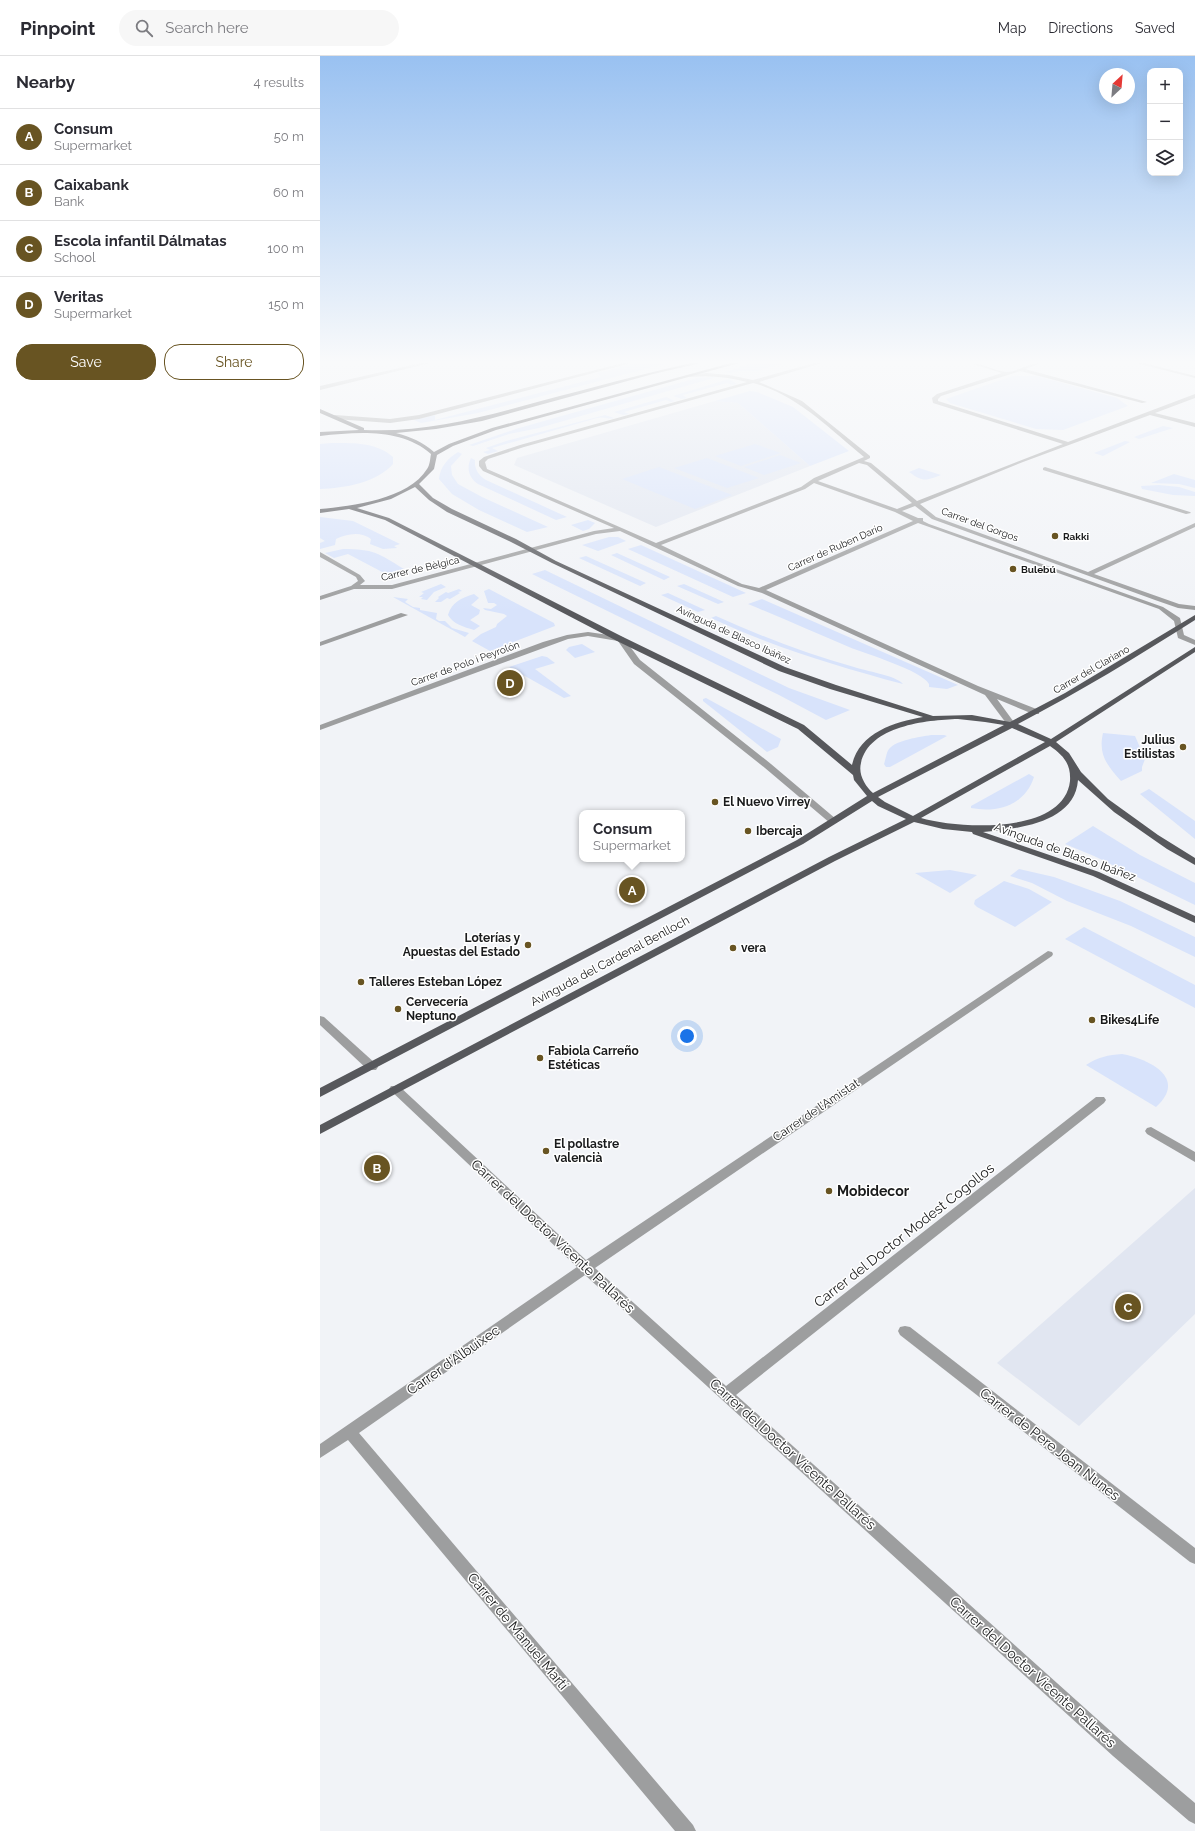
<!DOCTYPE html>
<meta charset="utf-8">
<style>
:root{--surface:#fff;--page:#f7f7f7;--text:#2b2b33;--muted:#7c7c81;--line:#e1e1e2;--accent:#685422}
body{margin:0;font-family:Raleway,sans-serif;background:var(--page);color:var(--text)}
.controls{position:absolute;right:12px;top:12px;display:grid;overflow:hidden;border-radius:8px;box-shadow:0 4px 16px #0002}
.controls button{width:36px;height:36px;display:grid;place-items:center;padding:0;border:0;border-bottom:1px solid var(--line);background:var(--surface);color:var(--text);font:20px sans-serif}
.compass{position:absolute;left:779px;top:12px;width:36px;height:36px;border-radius:50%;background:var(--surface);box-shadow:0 4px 16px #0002;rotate:26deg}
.you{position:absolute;left:367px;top:980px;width:14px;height:14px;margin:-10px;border:3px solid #fff;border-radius:50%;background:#1a73e8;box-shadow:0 0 0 6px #1a73e833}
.badge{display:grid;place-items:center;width:26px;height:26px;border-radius:50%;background:var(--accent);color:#fff;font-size:13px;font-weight:700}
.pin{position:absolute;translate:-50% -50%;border:2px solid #fff;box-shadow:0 1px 4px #0006}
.popup{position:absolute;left:259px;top:754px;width:106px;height:52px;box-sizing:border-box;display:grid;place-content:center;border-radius:8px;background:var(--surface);filter:drop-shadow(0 1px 3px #0005);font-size:13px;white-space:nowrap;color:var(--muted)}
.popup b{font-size:15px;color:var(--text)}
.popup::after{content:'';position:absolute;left:50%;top:100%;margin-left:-8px;border:8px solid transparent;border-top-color:var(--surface)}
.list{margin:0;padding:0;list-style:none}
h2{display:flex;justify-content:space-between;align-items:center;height:52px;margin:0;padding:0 16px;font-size:17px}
h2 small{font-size:13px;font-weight:400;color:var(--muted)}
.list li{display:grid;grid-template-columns:26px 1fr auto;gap:12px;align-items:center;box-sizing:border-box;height:56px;padding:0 16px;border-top:1px solid var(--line)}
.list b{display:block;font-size:15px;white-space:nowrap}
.list p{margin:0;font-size:13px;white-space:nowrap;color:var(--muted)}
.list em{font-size:13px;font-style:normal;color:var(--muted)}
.actions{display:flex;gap:8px;padding:12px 16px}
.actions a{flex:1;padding:9px 0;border:1px solid var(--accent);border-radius:16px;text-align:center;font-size:14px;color:var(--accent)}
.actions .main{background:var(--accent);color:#fff}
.icon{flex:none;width:22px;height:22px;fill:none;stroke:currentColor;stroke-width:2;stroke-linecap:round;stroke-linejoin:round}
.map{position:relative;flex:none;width:875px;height:1775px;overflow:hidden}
header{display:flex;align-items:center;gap:24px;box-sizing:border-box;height:56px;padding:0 20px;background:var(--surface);border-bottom:1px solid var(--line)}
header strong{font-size:19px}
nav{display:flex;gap:22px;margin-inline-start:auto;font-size:14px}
.search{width:280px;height:36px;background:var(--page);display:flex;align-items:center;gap:10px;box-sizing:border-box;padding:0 14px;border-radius:22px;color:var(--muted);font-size:15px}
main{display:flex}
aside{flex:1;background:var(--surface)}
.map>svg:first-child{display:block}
.built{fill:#e1e6f1}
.green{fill:#d8e3fb}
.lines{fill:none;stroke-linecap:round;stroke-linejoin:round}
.street{fill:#9d9e9f;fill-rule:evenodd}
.primary{fill:#57585c;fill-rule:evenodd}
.poi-dot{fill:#685422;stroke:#fff;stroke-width:1.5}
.labels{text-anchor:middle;stroke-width:3;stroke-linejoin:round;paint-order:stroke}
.far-street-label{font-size:10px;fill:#1a1b1c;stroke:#fff}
.far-poi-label{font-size:10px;font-weight:bold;fill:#1a1b1c;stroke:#fff;text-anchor:start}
.poi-label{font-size:12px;font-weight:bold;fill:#1a1b1c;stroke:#fff;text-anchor:start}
.street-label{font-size:12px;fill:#1a1b1c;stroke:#fff}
.near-poi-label{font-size:14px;font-weight:bold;fill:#1a1b1c;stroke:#fff;text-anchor:start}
.near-street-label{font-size:14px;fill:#1a1b1c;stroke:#fff}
</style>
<header>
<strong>Pinpoint</strong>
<div class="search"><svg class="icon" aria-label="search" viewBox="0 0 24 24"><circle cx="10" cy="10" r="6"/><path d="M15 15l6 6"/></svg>Search here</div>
<nav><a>Map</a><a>Directions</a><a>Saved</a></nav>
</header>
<main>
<aside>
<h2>Nearby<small>4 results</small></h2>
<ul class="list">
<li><span class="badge">A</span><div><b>Consum</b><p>Supermarket</p></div><em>50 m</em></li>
<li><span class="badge">B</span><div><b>Caixabank</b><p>Bank</p></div><em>60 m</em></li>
<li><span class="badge">C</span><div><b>Escola infantil Dálmatas</b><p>School</p></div><em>100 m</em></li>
<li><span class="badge">D</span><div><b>Veritas</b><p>Supermarket</p></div><em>150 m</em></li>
</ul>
<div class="actions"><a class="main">Save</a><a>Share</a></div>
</aside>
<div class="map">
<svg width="875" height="1775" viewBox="0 0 875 1775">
<rect width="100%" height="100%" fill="#f1f3f7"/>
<g class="built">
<path d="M 395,345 L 418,347 L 490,410 L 336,471 L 194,409 L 197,402 Z"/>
<path d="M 875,1132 L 875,1258 L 759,1370 L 677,1307 Z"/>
</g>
<g class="green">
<path d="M 316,307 L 348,307 L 158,357 L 101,367 L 94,364 L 115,359 L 115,364 L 281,321 L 277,317 Z"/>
<path d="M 433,307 L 465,307 L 436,315 L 418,315 L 410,317 L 405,316 Z"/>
<path d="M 693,320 L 717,320 L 797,342 L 808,350 L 743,374 L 716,373 L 630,347 L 626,343 Z"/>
<path d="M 397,321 L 219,372 L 189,378 L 153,390 L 149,389 L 199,372 L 377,322 Z"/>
<path d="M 409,323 L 417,328 L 412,329 L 407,327 L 363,339 L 367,342 L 362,343 L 353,340 Z"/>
<path d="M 430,335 L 437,336 L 473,351 L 529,395 L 490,410 L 418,347 L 395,345 Z"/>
<path d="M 346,341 L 355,345 L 351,346 L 346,344 L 304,356 L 309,358 L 303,359 L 294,356 Z"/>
<path d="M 285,359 L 294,362 C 288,364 284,360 277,362 L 172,392 L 178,395 L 168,398 L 163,396 L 170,394 L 166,392 L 186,385 Z"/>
<path d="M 843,370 L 853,372 L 819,383 L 814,381 Z"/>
<path d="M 805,385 L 810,386 L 783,400 L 774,397 Z"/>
<path d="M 11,387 C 33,387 56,386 73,401 L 73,408 C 56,427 25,432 0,433 L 0,388 Z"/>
<path d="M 435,388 L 461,397 L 421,410 L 395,400 Z"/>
<path d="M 138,396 L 142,398 L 131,410 L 132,419 L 138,428 L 162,441 L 228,471 L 207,476 L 159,454 L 132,438 L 119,423 C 120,411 128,402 138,396 Z"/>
<path d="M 460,399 L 481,407 L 444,419 L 424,411 Z"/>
<path d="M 151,402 L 155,404 C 154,413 159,420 166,424 L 247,461 L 236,464 L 158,428 C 149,422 146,412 151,402 Z"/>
<path d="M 387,402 L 439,422 L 407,432 L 354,412 Z"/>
<path d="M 339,411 L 412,439 L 375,453 L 302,423 Z"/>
<path d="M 599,412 L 621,419 C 605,425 603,426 589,416 Z"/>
<path d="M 854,418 L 875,424 L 875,432 L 859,428 L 831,427 Z"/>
<path d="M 839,429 L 859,431 L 875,436 L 875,440 L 853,439 L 822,433 L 821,430 Z"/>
<path d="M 0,461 L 33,465 L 80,488 L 74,490 L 77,492 L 63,493 L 50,488 L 51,483 C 41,475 26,478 16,483 L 15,489 L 0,493 L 0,487 L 5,485 L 0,482 Z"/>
<path d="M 268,464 L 275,467 L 269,473 L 263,475 L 251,469 Z"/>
<path d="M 289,481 L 298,481 L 306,485 L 278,495 L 262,489 Z"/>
<path d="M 321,489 L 426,537 L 413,541 L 308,493 Z"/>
<path d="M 23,493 C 54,493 58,497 84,513 L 66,518 L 28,498 L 14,502 L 5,497 Z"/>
<path d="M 297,497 L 350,521 L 344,524 L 291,499 Z"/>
<path d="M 266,500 L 326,527 L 320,530 L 259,502 Z"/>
<path d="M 225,514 L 469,632 L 530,654 L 506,664 L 459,639 L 212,518 Z"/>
<path d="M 121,528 L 126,531 L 114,536 L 107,544 L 101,543 L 103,541 L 99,541 L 104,537 L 101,536 Z"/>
<path d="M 364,528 L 404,546 L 398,548 L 357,530 Z"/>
<path d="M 139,533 L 142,535 L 138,536 L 140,537 L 130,543 L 127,542 L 121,546 L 115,546 L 119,542 L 118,541 L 126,536 L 128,537 Z"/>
<path d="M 169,533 L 234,567 L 235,570 L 170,595 L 152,585 L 161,578 L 176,571 L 177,568 L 187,560 L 184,558 L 165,554 L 163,552 L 171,553 L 177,549 L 174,547 L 168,547 L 164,535 Z"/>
<path d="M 348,537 L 385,554 L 378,556 L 341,539 Z"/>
<path d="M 154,538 L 159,542 L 151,549 L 160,554 L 159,558 L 150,564 L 160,570 L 154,574 C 144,571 133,568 128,559 C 132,546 141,542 154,538 Z"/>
<path d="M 73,541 L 88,543 L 85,546 L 93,551 L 100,552 L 100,554 L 117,557 L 116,563 L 119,565 L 125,565 L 132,572 L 149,577 L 145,581 Z"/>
<path d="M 442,543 L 638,629 L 627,633 L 609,631 L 609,628 C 601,614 546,598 529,591 C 496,577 462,562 428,548 Z"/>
<path d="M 396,560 C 441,580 486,598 534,611 C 545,615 575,619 583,628 C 516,610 453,591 391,562 Z"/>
<path d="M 262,588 L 275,596 L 255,602 L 246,594 L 249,591 Z"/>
<path d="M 222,600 L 227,601 L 235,607 L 215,613 L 251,640 L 244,642 L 189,611 Z"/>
<path d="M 386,642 L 461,683 L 458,691 L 447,696 L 383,645 L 383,643 Z"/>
<path d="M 783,677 L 815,680 L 825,703 L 822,711 L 822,715 L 801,725 C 787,709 778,699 783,677 Z"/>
<path d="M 611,679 L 624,679 L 627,680 L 570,711 L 566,711 L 564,708 C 566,703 566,697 569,693 C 576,684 600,681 611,679 Z"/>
<path d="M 709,718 L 714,721 C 705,749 678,757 651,752 L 651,750 Z"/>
<path d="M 829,733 L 875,765 L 875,783 L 820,738 Z"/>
<path d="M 773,770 L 820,799 L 875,827 L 875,849 L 774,800 L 745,788 Z"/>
<path d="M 699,813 L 734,821 L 800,845 L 875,881 L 875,901 L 811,870 L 747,845 L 712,827 L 690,820 Z"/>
<path d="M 630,814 L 657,819 L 630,837 L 595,817 Z"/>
<path d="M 684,825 L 709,833 L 732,846 L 695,871 L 657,851 L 654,848 L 655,844 Z"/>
<path d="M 764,871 L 875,929 L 875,952 L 745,883 Z"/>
<path d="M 802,998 C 829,1003 868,1022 836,1051 L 766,1009 C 778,1001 788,999 802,998 Z"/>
</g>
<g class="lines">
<g class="street">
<path d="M 101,307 L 110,307 L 0,334 L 0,330 Z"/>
<path d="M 303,307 L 311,307 L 99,363 L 70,367 L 15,363 L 12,361 L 15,359 L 70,363 L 99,359 Z"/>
<path d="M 494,307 L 502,307 L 439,326 L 482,345 L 550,400 L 550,402 L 544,405 L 551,407 L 597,445 L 743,388 L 613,347 L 612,342 L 617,338 L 682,317 L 650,307 C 663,307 677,316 687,316 C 699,315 709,307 721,307 L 705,313 L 827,346 L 822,347 L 700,315 L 621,340 L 618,343 L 618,345 L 748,386 L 875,338 L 875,342 L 835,357 L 875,367 L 875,371 L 830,359 L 703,406 L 600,448 L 616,461 L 768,516 L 875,467 L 875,471 L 774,518 L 859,548 L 875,550 L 875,554 L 858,552 L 835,544 L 612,463 L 595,450 L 582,455 L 598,462 L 603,462 L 603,465 L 609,468 L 843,551 L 860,562 L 864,579 L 875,584 L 875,589 L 858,582 L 854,565 L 839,553 L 598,467 L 446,534 L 658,630 L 719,654 L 719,658 L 713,658 L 677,643 L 696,669 L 692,671 L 689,671 L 665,639 L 442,537 L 418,530 L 300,475 L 276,478 L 72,533 L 34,533 L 0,544 L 0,540 L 31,530 L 38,525 L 36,521 L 0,501 L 0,496 L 40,519 L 45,525 L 40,529 L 72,529 L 274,475 L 294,472 L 163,415 L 159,410 L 159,405 L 164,401 L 200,389 L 427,326 C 407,321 390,319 370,321 L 368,319 L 386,317 L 409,319 L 433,324 ZM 433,327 C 476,338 510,373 544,401 L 494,422 L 481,431 L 336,487 L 167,413 L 165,406 L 168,403 L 204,391 ZM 539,407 L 547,409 L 592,447 L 577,453 L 498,425 ZM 494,427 L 575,456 L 593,465 L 439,532 L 422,528 L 341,489 L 485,433 Z"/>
<path d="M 816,307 L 824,307 L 875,320 L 875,322 Z"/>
<path d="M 725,411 L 870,456 L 871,457 L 866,458 L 723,414 L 723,412 Z"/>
<path d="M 81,557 L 88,559 L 0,590 L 0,586 Z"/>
<path d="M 268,576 L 303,581 L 320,604 L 451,708 L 516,763 L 517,765 L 516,767 L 510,767 L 445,712 L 314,608 L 298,585 L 268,580 L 248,583 L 0,674 L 0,669 L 223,586 L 247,579 Z"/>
<path d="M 728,895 L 732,896 L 733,898 L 732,900 L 275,1212 L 406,1330 L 776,1041 L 784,1041 L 786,1044 L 784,1047 L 416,1339 L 805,1688 L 875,1747 L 875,1768 L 869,1765 L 793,1700 L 265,1219 L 39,1377 L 373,1769 L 376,1775 L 355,1775 L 28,1384 L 0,1402 L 0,1388 L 257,1211 L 69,1033 L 71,1030 L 79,1030 L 266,1204 Z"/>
<path d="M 0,960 L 4,961 L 56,1008 L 58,1011 L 56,1014 L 48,1014 L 0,969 Z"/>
<path d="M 831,1071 L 875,1096 L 875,1106 L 827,1078 L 825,1075 L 827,1072 Z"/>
<path d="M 585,1270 L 590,1271 L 875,1492 L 875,1508 L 870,1506 L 580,1279 L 578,1275 L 580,1271 Z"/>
</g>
<path class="primary" d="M 372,307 L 381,307 L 333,318 L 162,365 L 116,373 L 76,377 C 91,381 103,386 114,396 L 129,388 L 172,372 L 411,307 L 419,307 L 176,374 L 133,390 L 117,399 L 114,413 L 99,428 L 113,442 L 132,453 L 196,483 L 236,505 L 465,611 L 516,629 L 613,660 L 652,659 L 690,666 L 745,637 L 875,559 L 875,564 C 817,601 759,636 698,668 L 731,683 L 875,591 L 875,596 L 736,686 L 749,697 L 761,716 L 788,743 L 838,779 L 875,802 L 875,809 L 847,793 L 794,756 L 758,724 C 755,767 697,773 663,776 L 779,816 L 875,860 L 875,867 L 773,820 L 653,778 L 652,776 L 623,773 L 594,766 L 515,805 L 0,1078 L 0,1069 L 509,801 L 586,763 L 558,750 L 552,745 L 483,788 L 0,1041 L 0,1032 L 477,784 L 547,740 L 534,724 L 533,719 L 478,673 L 297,585 L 65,464 L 29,453 L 0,457 L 0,453 C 32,450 89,443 107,413 C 110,409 110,403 111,398 C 81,372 38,376 0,380 L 0,376 L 39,374 L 0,357 L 0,353 L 44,372 L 44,374 C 104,377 163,361 221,345 C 271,332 321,318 372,307 ZM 95,431 L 109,444 L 127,456 L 191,486 L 232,507 L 459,615 L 510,633 L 603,661 C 574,666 539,677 532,709 L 484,669 L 303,581 L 69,462 L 37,452 L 71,443 ZM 638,663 L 665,666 L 684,669 L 553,737 C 545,730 538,718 541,707 C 549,670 606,664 638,663 ZM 692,672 L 725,686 L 593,760 L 565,746 L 558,741 ZM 730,690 C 744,700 751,708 750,725 C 744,779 638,773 601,762 Z"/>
</g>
<linearGradient id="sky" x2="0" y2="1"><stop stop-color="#99c1f1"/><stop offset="0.55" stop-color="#f9fafb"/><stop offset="1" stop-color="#f9fafb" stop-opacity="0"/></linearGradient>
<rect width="875" height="556" fill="url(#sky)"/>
<g class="poi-dot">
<circle cx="735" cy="480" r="4"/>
<circle cx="693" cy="513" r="4"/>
<circle cx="863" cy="691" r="4"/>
<circle cx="395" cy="746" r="4"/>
<circle cx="428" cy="775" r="4"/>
<circle cx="208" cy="889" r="4"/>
<circle cx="413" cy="892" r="4"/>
<circle cx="41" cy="926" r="4"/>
<circle cx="78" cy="953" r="4"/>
<circle cx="772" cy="964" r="4"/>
<circle cx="220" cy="1002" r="4"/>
<circle cx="226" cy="1095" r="4"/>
<circle cx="509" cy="1135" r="4"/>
</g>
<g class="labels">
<g class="far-street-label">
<text transform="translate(660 468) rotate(20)" y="4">Carrer del Gorgos</text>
<text transform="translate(515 491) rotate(-24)" y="4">Carrer de Ruben Darío</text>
<text transform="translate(100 512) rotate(-13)" y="4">Carrer de Bèlgica</text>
<text transform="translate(414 578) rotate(25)" y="4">Avinguda de Blasco Ibáñez</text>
<text transform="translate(145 607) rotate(-20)" y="4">Carrer de Polo i Peyrolón</text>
<text transform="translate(771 613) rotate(-30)" y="4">Carrer del Clariano</text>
</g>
<g class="far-poi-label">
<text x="743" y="484">Rakki</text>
<text x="701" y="517">Bulebú</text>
</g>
<g class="poi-label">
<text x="855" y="688" text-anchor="end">Julius<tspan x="855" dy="14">Estilistas</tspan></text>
<text x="403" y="750">El Nuevo Virrey</text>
<text x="436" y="779">Ibercaja</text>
<text x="200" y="886" text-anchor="end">Loterías y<tspan x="200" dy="14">Apuestas del Estado</tspan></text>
<text x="421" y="896">vera</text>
<text x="49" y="930">Talleres Esteban López</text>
<text x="86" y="950">Cervecería<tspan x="86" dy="14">Neptuno</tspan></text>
<text x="780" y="968">Bikes4Life</text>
<text x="228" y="999">Fabiola Carreño<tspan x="228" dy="14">Estéticas</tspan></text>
<text x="234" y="1092">El pollastre<tspan x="234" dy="14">valencià</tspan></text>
</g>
<g class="street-label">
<text transform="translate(745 796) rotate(20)" y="4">Avinguda de Blasco Ibáñez</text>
<text transform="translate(290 905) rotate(-28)" y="4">Avinguda del Cardenal Benlloch</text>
<text transform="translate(496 1054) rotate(-34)" y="4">Carrer de l'Amistat</text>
</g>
<g class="near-poi-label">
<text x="517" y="1140">Mobidecor</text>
</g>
<g class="near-street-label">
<text transform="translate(584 1179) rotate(-38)" y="5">Carrer del Doctor Modest Cogollos</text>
<text transform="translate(233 1180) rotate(43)" y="5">Carrer del Doctor Vicente Pallarés</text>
<text transform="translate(133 1304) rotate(-35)" y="5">Carrer d'Albuixec</text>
<text transform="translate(730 1388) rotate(38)" y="5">Carrer de Pere Joan Nunes</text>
<text transform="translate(473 1398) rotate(42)" y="5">Carrer del Doctor Vicente Pallarés</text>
<text transform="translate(198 1575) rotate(50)" y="5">Carrer de Manuel Martí</text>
<text transform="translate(713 1616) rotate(42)" y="5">Carrer del Doctor Vicente Pallarés</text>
</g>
</g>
</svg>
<div class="controls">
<button>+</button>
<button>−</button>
<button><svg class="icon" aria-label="layers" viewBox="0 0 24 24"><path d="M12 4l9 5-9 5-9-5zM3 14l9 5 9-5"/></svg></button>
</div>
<svg class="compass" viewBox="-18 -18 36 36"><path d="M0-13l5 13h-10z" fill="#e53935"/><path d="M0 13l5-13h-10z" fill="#7c7c81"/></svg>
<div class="you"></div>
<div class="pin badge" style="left:312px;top:834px">A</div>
<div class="popup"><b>Consum</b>Supermarket</div>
<div class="pin badge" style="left:57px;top:1112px">B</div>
<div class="pin badge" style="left:808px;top:1251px">C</div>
<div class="pin badge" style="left:190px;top:627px">D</div>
</div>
</main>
